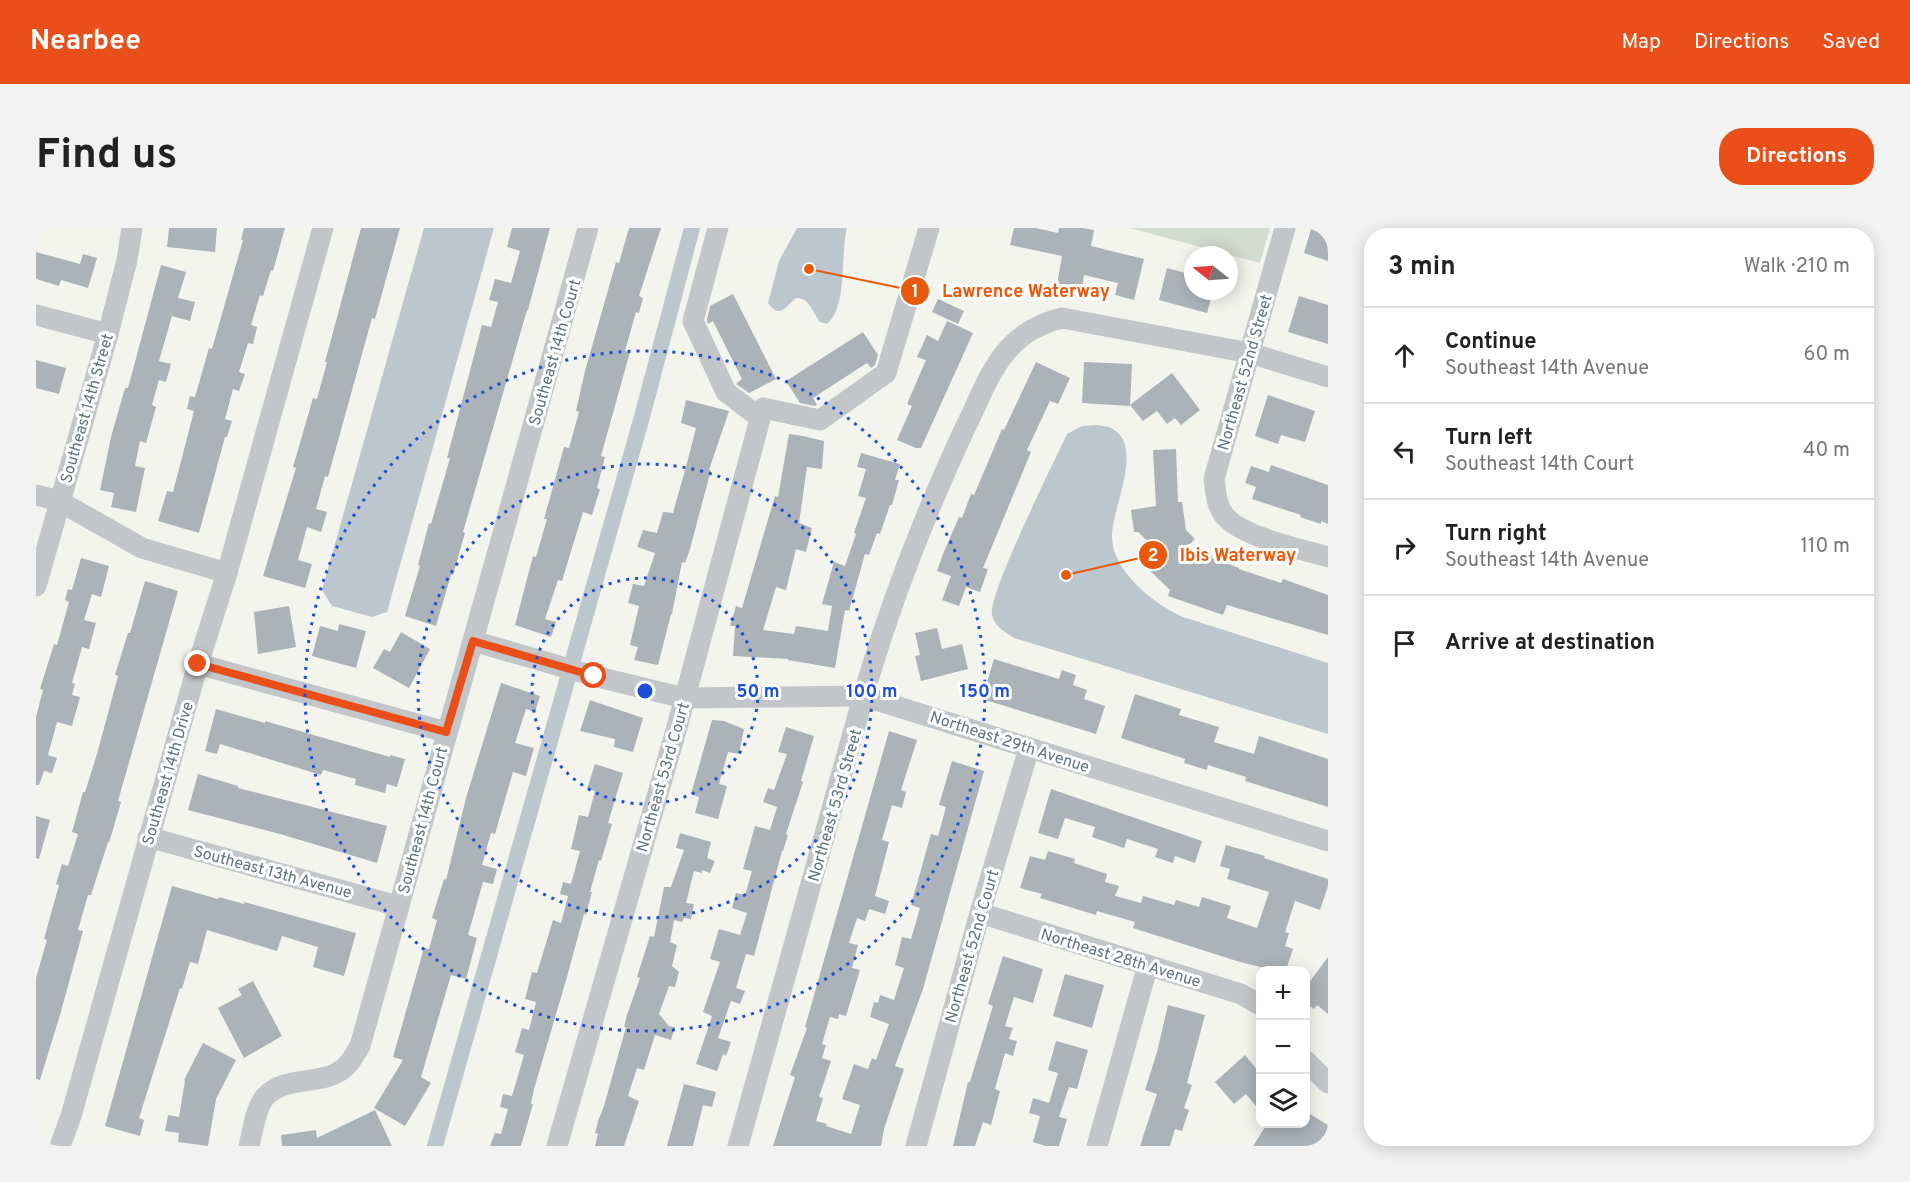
<!DOCTYPE html>
<meta charset="utf-8">
<style>
:root{--surface:#fff;--page:#f2f2f2;--text:#222;--muted:#767676;--line:#e0e0e0;--accent:#ea4f19}
body{margin:0;font-family:Overpass,sans-serif;background:var(--page);color:var(--text)}
.controls{position:absolute;right:18px;bottom:18px;display:grid;overflow:hidden;border-radius:12px;box-shadow:0 3px 15px #0003}
.controls button{width:54px;height:54px;display:grid;place-items:center;padding:0;border:0;border-bottom:2px solid var(--line);background:var(--surface);color:var(--text);font:30px sans-serif}
.compass{position:absolute;left:1148px;top:18px;width:54px;height:54px;border-radius:50%;background:var(--surface);box-shadow:0 3px 15px #0003;rotate:287deg}
.stop{position:absolute;width:18px;height:18px;margin:-14px;border:4px solid #ea4f19;border-radius:50%;background:#fff}
.stop.end{background:#ea4f19;border-color:#fff;box-shadow:0 2px 6px #0008}
.list{margin:0;padding:0;list-style:none}
h2{display:flex;justify-content:space-between;align-items:center;height:78px;margin:0;padding:0 24px;font-size:26px}
h2 small{font-size:20px;font-weight:400;color:var(--muted)}
.list li{display:grid;grid-template-columns:39px 1fr auto;gap:18px;align-items:center;box-sizing:border-box;height:96px;padding:0 24px;border-top:2px solid var(--line)}
.list b{display:block;font-size:22px;white-space:nowrap}
.list p{margin:0;font-size:20px;white-space:nowrap;color:var(--muted)}
.list em{font-size:20px;font-style:normal;color:var(--muted)}
.icon{flex:none;width:33px;height:33px;fill:none;stroke:currentColor;stroke-width:2;stroke-linecap:round;stroke-linejoin:round}
.map{position:relative;flex:none;width:1292px;height:918px;overflow:hidden;border-radius:24px}
header{display:flex;align-items:center;gap:36px;box-sizing:border-box;height:84px;padding:0 30px;background:var(--accent);color:#fff}
header strong{font-size:28px}
nav{display:flex;gap:33px;margin-inline-start:auto;font-size:21px}
.intro{display:flex;align-items:center;justify-content:space-between;box-sizing:border-box;height:144px;padding:0 36px}
h1{margin:0;font-size:42px}
.button{padding:15px 27px;border-radius:24px;background:var(--accent);color:#fff;font-size:21px;font-weight:700}
main{display:flex;gap:36px;padding:0 36px}
aside{flex:1;background:var(--surface);border-radius:24px;box-shadow:0 3px 15px #0003}
.map>svg:first-child{display:block}
.green{fill:#d4dbd0}
.water{fill:#bbc7cc}
.lines{fill:none;stroke-linecap:round;stroke-linejoin:round}
.canal{stroke:#bbc7cc;stroke-width:16}
.building{fill:#abb2b8}
.minor{stroke:#c3c6c9;stroke-width:21}
.route{stroke:#ea4f19;stroke-width:8}
.ring{fill:none;stroke:#1d4ed8;stroke-width:3;stroke-dasharray:3 6}
.labels{text-anchor:middle;stroke-width:6;stroke-linejoin:round;paint-order:stroke}
.street-label{font-size:16px;fill:#617281;stroke:#fff}
.centre{fill:#1d4ed8;stroke:#fff;stroke-width:3}
.ring-label{font-size:18px;text-anchor:middle;font-weight:bold;fill:#1d4ed8;stroke:#fff;stroke-width:6;stroke-linejoin:round;paint-order:stroke}
.leader{fill:none;stroke:#e8590c;stroke-width:2}
.callout-dot{fill:#e8590c;stroke:#fff;stroke-width:2}
.mark-label{font-size:18px;text-anchor:middle;font-weight:bold;fill:#fff}
.callout-label{font-size:18px;text-anchor:middle;font-weight:bold;fill:#e8590c;stroke:#fff;stroke-width:6;stroke-linejoin:round;paint-order:stroke}
</style>
<header>
<strong>Nearbee</strong>
<nav><a>Map</a><a>Directions</a><a>Saved</a></nav>
</header>
<div class="intro"><h1>Find us</h1><a class="button">Directions</a></div>
<main>
<div class="map">
<svg width="1292" height="918" viewBox="0 0 1292 918">
<rect width="100%" height="100%" fill="#f4f4ef"/>
<path class="green" d="M 1094,0 L 1234,0 L 1224,35 Z"/>
<g class="water">
<path d="M 388,0 L 458,0 L 351,384 L 336,389 L 296,378 L 286,362 Z"/>
<path d="M 761,0 L 811,0 C 804,25 812,79 791,96 L 784,94 C 777,85 773,69 760,70 C 750,78 744,92 732,75 L 743,33 Z"/>
<path d="M 1061,197 C 1065,198 1071,198 1075,200 C 1110,217 1075,281 1076,309 C 1076,343 1119,377 1147,389 L 1292,435 L 1292,506 L 978,410 C 969,404 959,399 956,387 C 952,366 1018,234 1031,206 L 1046,198 Z"/>
</g>
<g class="lines">
<path class="canal" d="M 399,918 L 607,185 L 656,0"/>
</g>
<g class="building">
<path d="M 133,0 L 181,0 L 179,24 L 131,19 Z"/>
<path d="M 208,0 L 249,0 L 237,43 L 235,42 L 227,68 L 224,67 L 215,97 L 221,99 L 217,116 L 212,115 L 203,144 L 209,146 L 203,163 L 197,161 L 189,191 L 196,193 L 191,209 L 189,209 L 163,305 L 122,293 L 131,263 L 137,264 L 158,183 L 151,181 L 154,168 L 159,169 L 173,120 L 176,121 L 207,12 L 205,12 Z"/>
<path d="M 325,0 L 364,0 L 339,91 L 336,90 L 292,249 L 289,248 L 280,281 L 291,284 L 285,304 L 271,299 L 262,332 L 276,336 L 269,360 L 227,348 L 260,240 L 257,239 L 277,170 L 281,171 L 291,134 L 289,134 Z"/>
<path d="M 476,0 L 514,0 L 492,82 L 491,82 L 427,304 L 429,305 L 417,347 L 415,347 L 400,398 L 369,388 L 384,338 L 382,337 L 393,295 L 395,296 L 414,230 L 411,230 L 446,97 L 455,99 L 462,74 L 453,72 L 459,51 L 475,55 L 484,23 L 471,19 Z"/>
<path d="M 593,0 L 625,0 L 603,68 L 607,70 L 603,85 L 600,84 L 589,123 L 594,124 L 565,228 L 569,229 L 561,260 L 564,261 L 556,287 L 547,284 L 526,353 L 522,352 L 509,391 L 520,394 L 515,409 L 479,397 L 497,328 L 500,329 L 511,291 L 508,291 L 528,219 L 533,220 L 543,184 L 540,183 L 549,143 L 580,34 L 583,35 Z"/>
<path d="M 978,0 L 1000,0 L 1022,5 L 1023,0 L 1046,0 L 1058,2 L 1055,18 L 1108,31 L 1098,72 L 1079,67 L 1082,55 L 1048,47 L 1046,61 L 1021,56 L 1026,28 L 974,17 Z"/>
<path d="M 1275,1 L 1292,6 L 1292,33 L 1268,25 Z"/>
<path d="M 0,24 L 44,36 L 47,26 L 61,30 L 52,60 L 25,52 L 23,58 L 0,51 Z"/>
<path d="M 125,37 L 150,44 L 142,70 L 159,74 L 154,93 L 136,88 L 123,133 L 135,136 L 130,154 L 123,152 L 116,177 L 120,179 L 110,215 L 104,213 L 99,238 L 109,240 L 100,284 L 75,279 L 78,265 L 64,262 L 75,209 L 89,160 L 92,160 Z"/>
<path d="M 1131,40 L 1157,47 L 1157,63 L 1177,63 L 1171,85 L 1123,72 Z"/>
<path d="M 697,66 L 740,151 L 713,165 L 700,156 L 706,151 L 677,93 L 672,96 L 671,92 L 674,78 Z"/>
<path d="M 1263,68 L 1292,77 L 1292,116 L 1252,104 Z"/>
<path d="M 902,71 L 928,83 L 922,96 L 896,84 Z"/>
<path d="M 911,93 L 937,105 L 885,220 L 880,220 L 861,212 L 876,178 L 871,176 L 890,132 L 881,129 L 891,107 L 902,113 Z"/>
<path d="M 827,104 L 842,127 L 839,137 L 835,140 L 831,135 L 777,170 L 781,177 L 779,178 L 764,175 L 750,153 Z"/>
<path d="M 0,132 L 30,140 L 23,166 L 0,160 Z"/>
<path d="M 1000,134 L 1034,150 L 1022,176 L 1014,173 L 991,222 L 995,224 L 947,340 L 952,341 L 944,364 L 930,359 L 923,378 L 906,372 L 915,348 L 901,343 L 907,326 L 923,289 L 926,290 L 935,266 L 938,267 L 966,201 L 968,202 Z"/>
<path d="M 1048,134 L 1096,136 L 1094,178 L 1046,175 Z"/>
<path d="M 1136,145 L 1164,182 L 1145,197 L 1139,190 L 1131,196 L 1121,183 L 1107,193 L 1094,177 Z"/>
<path d="M 1232,167 L 1279,183 L 1269,214 L 1245,207 L 1242,216 L 1219,208 Z"/>
<path d="M 650,172 L 693,183 L 673,242 L 675,242 L 654,321 L 649,335 L 646,334 L 636,386 L 635,386 L 622,437 L 598,432 L 602,419 L 594,417 L 603,378 L 592,375 L 597,356 L 608,358 L 619,325 L 601,319 L 607,302 L 621,305 L 627,284 L 637,285 L 651,235 L 660,200 L 645,195 Z"/>
<path d="M 753,206 L 767,208 L 788,213 L 786,241 L 771,239 L 763,295 L 776,300 L 770,324 L 760,321 L 750,362 L 740,359 L 727,402 L 758,406 L 760,398 L 792,403 L 796,378 L 786,376 L 798,334 L 809,338 L 820,306 L 818,305 L 830,270 L 822,268 L 830,241 L 821,239 L 825,225 L 864,236 L 859,252 L 863,252 L 856,277 L 854,277 L 844,306 L 841,305 L 833,327 L 829,326 L 813,383 L 809,382 L 799,440 L 752,432 L 752,431 L 697,428 L 699,398 L 694,398 L 700,378 L 706,380 L 739,268 L 742,269 Z"/>
<path d="M 1140,221 L 1142,274 L 1146,274 L 1150,302 L 1159,311 L 1151,319 L 1176,328 L 1176,330 L 1203,340 L 1203,341 L 1245,355 L 1247,351 L 1292,367 L 1292,407 L 1191,377 L 1187,387 L 1132,368 L 1134,362 L 1104,333 L 1117,318 L 1102,304 L 1098,304 L 1095,282 L 1120,278 L 1117,222 Z"/>
<path d="M 1235,237 L 1292,257 L 1292,296 L 1285,293 L 1285,296 L 1264,289 L 1265,287 L 1216,271 L 1220,259 L 1209,255 L 1215,238 L 1233,244 Z"/>
<path d="M 45,330 L 73,338 L 65,369 L 56,366 L 48,392 L 60,395 L 53,421 L 46,419 L 36,455 L 39,456 L 36,467 L 44,469 L 36,498 L 21,494 L 12,527 L 21,530 L 16,545 L 8,543 L 3,557 L 0,557 L 0,489 L 7,462 L 4,461 L 18,416 L 21,417 L 33,374 L 29,372 L 32,361 L 36,362 Z"/>
<path d="M 109,353 L 142,363 L 82,573 L 85,574 L 73,615 L 72,614 L 55,667 L 52,667 L 42,702 L 47,703 L 24,787 L 4,852 L 0,851 L 0,750 L 11,712 L 8,711 L 23,657 L 20,656 L 26,636 L 32,638 L 42,606 L 36,604 L 47,564 L 49,564 L 61,526 L 82,448 L 79,447 L 92,405 L 94,405 Z"/>
<path d="M 253,378 L 260,419 L 222,426 L 218,384 Z"/>
<path d="M 303,396 L 330,403 L 320,440 L 276,428 L 284,398 L 302,403 Z"/>
<path d="M 901,400 L 906,421 L 926,416 L 932,441 L 885,453 L 879,428 L 884,427 L 879,405 Z"/>
<path d="M 365,404 L 394,421 L 373,460 L 337,440 L 348,421 L 354,424 Z"/>
<path d="M 958,431 L 1023,451 L 1026,442 L 1040,447 L 1037,457 L 1051,462 L 1048,471 L 1069,478 L 1060,506 L 946,471 Z"/>
<path d="M 465,455 L 504,468 L 499,484 L 490,481 L 479,515 L 498,520 L 490,548 L 477,544 L 459,606 L 455,605 L 446,637 L 461,641 L 457,656 L 447,654 L 432,707 L 441,710 L 430,751 L 415,747 L 385,849 L 395,855 L 369,898 L 338,880 L 367,832 L 357,829 L 388,720 L 393,721 L 401,692 L 396,690 L 408,651 L 410,652 L 430,570 Z"/>
<path d="M 1099,466 L 1145,481 L 1143,487 L 1183,499 L 1178,514 L 1218,526 L 1223,508 L 1292,531 L 1292,579 L 1209,553 L 1210,549 L 1172,537 L 1171,542 L 1148,535 L 1149,531 L 1085,510 Z"/>
<path d="M 554,472 L 607,490 L 597,524 L 578,519 L 579,511 L 544,503 Z"/>
<path d="M 180,481 L 229,495 L 229,493 L 354,529 L 354,527 L 369,531 L 361,559 L 351,556 L 349,565 L 319,557 L 320,551 L 287,542 L 285,547 L 184,516 L 181,526 L 169,523 Z"/>
<path d="M 676,492 L 688,493 L 708,501 L 703,526 L 692,524 L 683,556 L 691,558 L 682,591 L 659,585 L 663,569 L 655,566 Z"/>
<path d="M 750,499 L 778,508 L 765,553 L 767,554 L 750,606 L 752,607 L 747,623 L 746,623 L 718,728 L 710,726 L 700,760 L 709,763 L 704,776 L 695,773 L 682,810 L 695,814 L 690,828 L 687,826 L 681,843 L 660,836 L 676,788 L 667,784 L 684,734 L 674,731 L 683,701 L 704,707 L 711,685 L 696,680 L 700,665 L 709,667 L 716,643 L 707,641 L 719,598 L 734,602 L 741,579 L 727,574 L 732,560 L 738,562 L 751,526 L 742,524 Z"/>
<path d="M 853,503 L 881,512 L 865,562 L 870,564 L 866,580 L 856,577 L 846,612 L 853,614 L 839,668 L 853,673 L 849,686 L 833,681 L 829,693 L 821,690 L 813,715 L 822,717 L 816,740 L 824,742 L 810,788 L 803,786 L 802,791 L 794,789 L 786,816 L 790,817 L 786,830 L 795,833 L 783,869 L 787,870 L 780,893 L 791,896 L 790,898 L 815,906 L 824,877 L 806,871 L 818,836 L 832,841 L 836,830 L 840,832 L 853,796 L 834,789 L 838,774 L 842,775 L 844,767 L 858,772 L 868,740 L 859,737 L 866,709 L 875,711 L 884,680 L 875,677 L 895,606 L 902,608 L 910,579 L 903,577 L 916,533 L 948,543 L 887,761 L 859,838 L 868,841 L 848,901 L 845,918 L 737,918 L 759,849 L 754,847 L 771,800 L 769,799 Z"/>
<path d="M 559,536 L 587,545 L 572,595 L 576,596 L 565,633 L 563,632 L 554,664 L 556,664 L 550,687 L 548,686 L 531,749 L 498,861 L 495,876 L 497,876 L 485,918 L 454,918 L 459,905 L 465,906 L 472,881 L 464,879 L 467,866 L 476,868 L 488,827 L 479,824 L 486,800 L 493,802 L 500,774 L 489,771 L 496,744 L 501,745 L 517,692 L 525,695 L 532,668 L 524,666 L 527,654 L 535,656 L 544,623 L 535,621 L 543,587 L 552,589 L 559,563 L 551,561 Z"/>
<path d="M 162,546 L 202,558 L 202,560 L 351,598 L 341,635 L 244,606 L 152,582 Z"/>
<path d="M 1015,561 L 1166,613 L 1159,635 L 1139,628 L 1137,635 L 1119,629 L 1122,621 L 1091,611 L 1088,620 L 1056,609 L 1059,599 L 1029,590 L 1022,611 L 1002,605 Z"/>
<path d="M 0,588 L 14,592 L 3,631 L 0,630 Z"/>
<path d="M 644,605 L 675,614 L 671,630 L 679,633 L 674,645 L 666,642 L 666,645 L 658,643 L 650,675 L 658,676 L 655,691 L 648,690 L 646,694 L 638,692 L 634,714 L 641,717 L 636,738 L 643,744 L 639,759 L 633,758 L 623,786 L 633,798 L 639,799 L 635,812 L 619,807 L 608,842 L 601,840 L 592,868 L 603,873 L 588,918 L 559,918 L 562,906 L 559,905 L 562,893 L 568,878 L 590,799 L 588,799 L 591,787 L 604,750 L 601,749 L 614,708 L 618,709 L 628,659 L 635,659 L 648,622 L 640,620 Z"/>
<path d="M 1190,617 L 1229,628 L 1228,630 L 1292,651 L 1292,658 L 1284,682 L 1259,673 L 1249,704 L 1253,705 L 1249,718 L 1257,721 L 1250,742 L 1237,742 L 1204,734 L 1097,700 L 1099,694 L 1061,683 L 1060,687 L 1004,670 L 1006,666 L 984,660 L 994,628 L 1009,632 L 1012,623 L 1039,631 L 1038,635 L 1071,646 L 1069,654 L 1083,658 L 1079,668 L 1105,675 L 1107,668 L 1138,677 L 1140,672 L 1163,679 L 1166,669 L 1195,678 L 1191,690 L 1221,700 L 1233,664 L 1191,651 L 1194,641 L 1184,638 Z"/>
<path d="M 136,658 L 182,671 L 183,669 L 208,676 L 208,674 L 320,705 L 308,748 L 277,739 L 282,719 L 246,708 L 241,723 L 171,702 L 162,736 L 154,734 L 146,761 L 144,760 L 103,890 L 108,892 L 104,908 L 69,898 Z"/>
<path d="M 967,728 L 1007,741 L 997,775 L 978,769 L 969,798 L 977,800 L 973,811 L 981,813 L 977,828 L 969,825 L 959,861 L 964,863 L 955,897 L 947,894 L 939,918 L 917,918 L 932,854 L 934,854 L 957,778 L 952,776 Z"/>
<path d="M 1292,729 L 1292,786 L 1281,777 L 1278,781 L 1269,774 L 1269,760 Z"/>
<path d="M 1029,746 L 1068,757 L 1056,800 L 1017,788 Z"/>
<path d="M 217,753 L 246,808 L 208,830 L 182,780 L 206,767 L 202,761 Z"/>
<path d="M 1132,777 L 1169,787 L 1151,855 L 1156,857 L 1148,880 L 1153,882 L 1146,903 L 1139,901 L 1134,918 L 1104,918 L 1121,866 L 1109,862 L 1121,824 Z"/>
<path d="M 1020,813 L 1052,822 L 1041,861 L 1033,859 L 1023,889 L 1031,891 L 1023,918 L 1010,918 L 997,914 L 1004,888 L 993,885 L 997,870 L 1013,875 L 1022,845 L 1012,842 Z"/>
<path d="M 167,815 L 200,832 L 180,871 L 172,918 L 142,914 L 143,905 L 129,903 L 132,887 L 143,889 L 149,853 L 148,852 Z"/>
<path d="M 1209,827 L 1224,845 L 1224,883 L 1210,866 L 1198,876 L 1179,854 Z"/>
<path d="M 648,856 L 680,864 L 676,879 L 667,877 L 657,918 L 631,918 Z"/>
<path d="M 339,882 L 356,918 L 246,918 L 245,907 L 280,902 L 281,910 Z"/>
<path d="M 1269,883 L 1292,897 L 1292,902 L 1282,918 L 1217,918 L 1231,896 L 1269,896 Z"/>
</g>
<g class="lines">
<g class="minor">
<path d="M 682,0 L 657,93 L 690,164 L 724,190"/>
<path d="M 1249,0 L 1178,251 C 1180,264 1180,277 1188,287 C 1205,309 1265,321 1292,329"/>
<path d="M 0,87 L 72,106"/>
<path d="M 0,267 L 23,273 L 106,320 L 191,345"/>
<path d="M 0,358 L 72,106 L 91,32 L 96,0"/>
<path d="M 437,413 L 558,448 L 648,470 L 827,468 L 1292,613"/>
<path d="M 162,436 L 410,504"/>
<path d="M 112,609 L 362,678"/>
<path d="M 944,685 L 1205,766 L 1224,777"/>
<path d="M 1270,833 L 1292,855"/>
<path d="M 24,918 L 35,888 L 162,436 L 191,345 L 287,0"/>
<path d="M 213,918 C 217,903 219,881 229,869 C 248,847 285,858 307,841 C 315,835 319,826 324,818 L 552,0"/>
<path d="M 521,918 L 641,499 L 727,180 L 784,192 L 850,145 L 893,0"/>
<path d="M 702,918 L 831,455 C 857,368 890,284 928,202 C 941,177 951,147 969,125 C 985,106 1002,96 1026,90 L 1214,125 L 1292,149"/>
<path d="M 880,918 L 944,685 L 993,520"/>
<path d="M 1061,918 L 1112,737"/>
</g>
</g>
<g class="lines">
<path class="route" d="M 162,436 L 410,504 L 437,413 L 558,448"/>
</g>
<g class="ring">
<circle cx="609" cy="463" r="113"/>
<circle cx="609" cy="463" r="227"/>
<circle cx="609" cy="463" r="340"/>
</g>
<g class="labels">
<g class="street-label">
<text transform="translate(518 124) rotate(-74)" y="6">Southeast 14th Court</text>
<text transform="translate(1208 144) rotate(-74)" y="6">Northeast 52nd Street</text>
<text transform="translate(50 180) rotate(-74)" y="6">Southeast 14th Street</text>
<text transform="translate(974 513) rotate(18)" y="6">Northeast 29th Avenue</text>
<text transform="translate(131 545) rotate(-74)" y="6">Southeast 14th Drive</text>
<text transform="translate(626 549) rotate(-74)" y="6">Northeast 53rd Court</text>
<text transform="translate(798 577) rotate(-74)" y="6">Northeast 53rd Street</text>
<text transform="translate(386 592) rotate(-75)" y="6">Southeast 14th Court</text>
<text transform="translate(237 643) rotate(15)" y="6">Southeast 13th Avenue</text>
<text transform="translate(935 718) rotate(-74)" y="6">Northeast 52nd Court</text>
<text transform="translate(1085 729) rotate(17)" y="6">Northeast 28th Avenue</text>
</g>
</g>
<circle cx="609" cy="463" r="9" class="centre"/>
<g class="ring-label">
<text x="722" y="469">50 m</text>
<text x="836" y="469">100 m</text>
<text x="949" y="469">150 m</text>
</g>
<path class="leader" d="M773 41L879 63M1030 347L1117 327"/>
<g class="callout-dot">
<circle cx="773" cy="41" r="6"/>
<circle cx="1030" cy="347" r="6"/>
<circle cx="879" cy="63" r="15"/>
<circle cx="1117" cy="327" r="15"/>
</g>
<g class="mark-label">
<text x="879" y="69">1</text>
<text x="1117" y="333">2</text>
</g>
<g class="callout-label">
<text x="990" y="69">Lawrence Waterway</text>
<text x="1202" y="333">Ibis Waterway</text>
</g>
</svg>
<div class="controls">
<button>+</button>
<button>−</button>
<button><svg class="icon" aria-label="layers" viewBox="0 0 24 24"><path d="M12 4l9 5-9 5-9-5zM3 14l9 5 9-5"/></svg></button>
</div>
<svg class="compass" viewBox="-18 -18 36 36"><path d="M0-13l5 13h-10z" fill="#e53935"/><path d="M0 13l5-13h-10z" fill="#767676"/></svg>
<div class="stop" style="left:558px;top:448px"></div>
<div class="stop end" style="left:162px;top:436px"></div>
</div>
<aside>
<h2>3 min<small>Walk · 210 m</small></h2>
<ul class="list">
<li><svg class="icon" aria-label="ahead" viewBox="0 0 24 24"><path d="M12 20V5M6 11l6-6 6 6"/></svg><div><b>Continue</b><p>Southeast 14th Avenue</p></div><em>60 m</em></li>
<li><svg class="icon" aria-label="left" viewBox="0 0 24 24"><path d="M17 20v-9H6M10 6l-5 5 5 5"/></svg><div><b>Turn left</b><p>Southeast 14th Court</p></div><em>40 m</em></li>
<li><svg class="icon" aria-label="right" viewBox="0 0 24 24"><path d="M7 20v-9h11M14 6l5 5-5 5"/></svg><div><b>Turn right</b><p>Southeast 14th Avenue</p></div><em>110 m</em></li>
<li><svg class="icon" aria-label="arrive" viewBox="0 0 24 24"><path d="M6 21V4h12l-3 4 3 4H6"/></svg><div><b>Arrive at destination</b></div></li>
</ul>
</aside>
</main>
